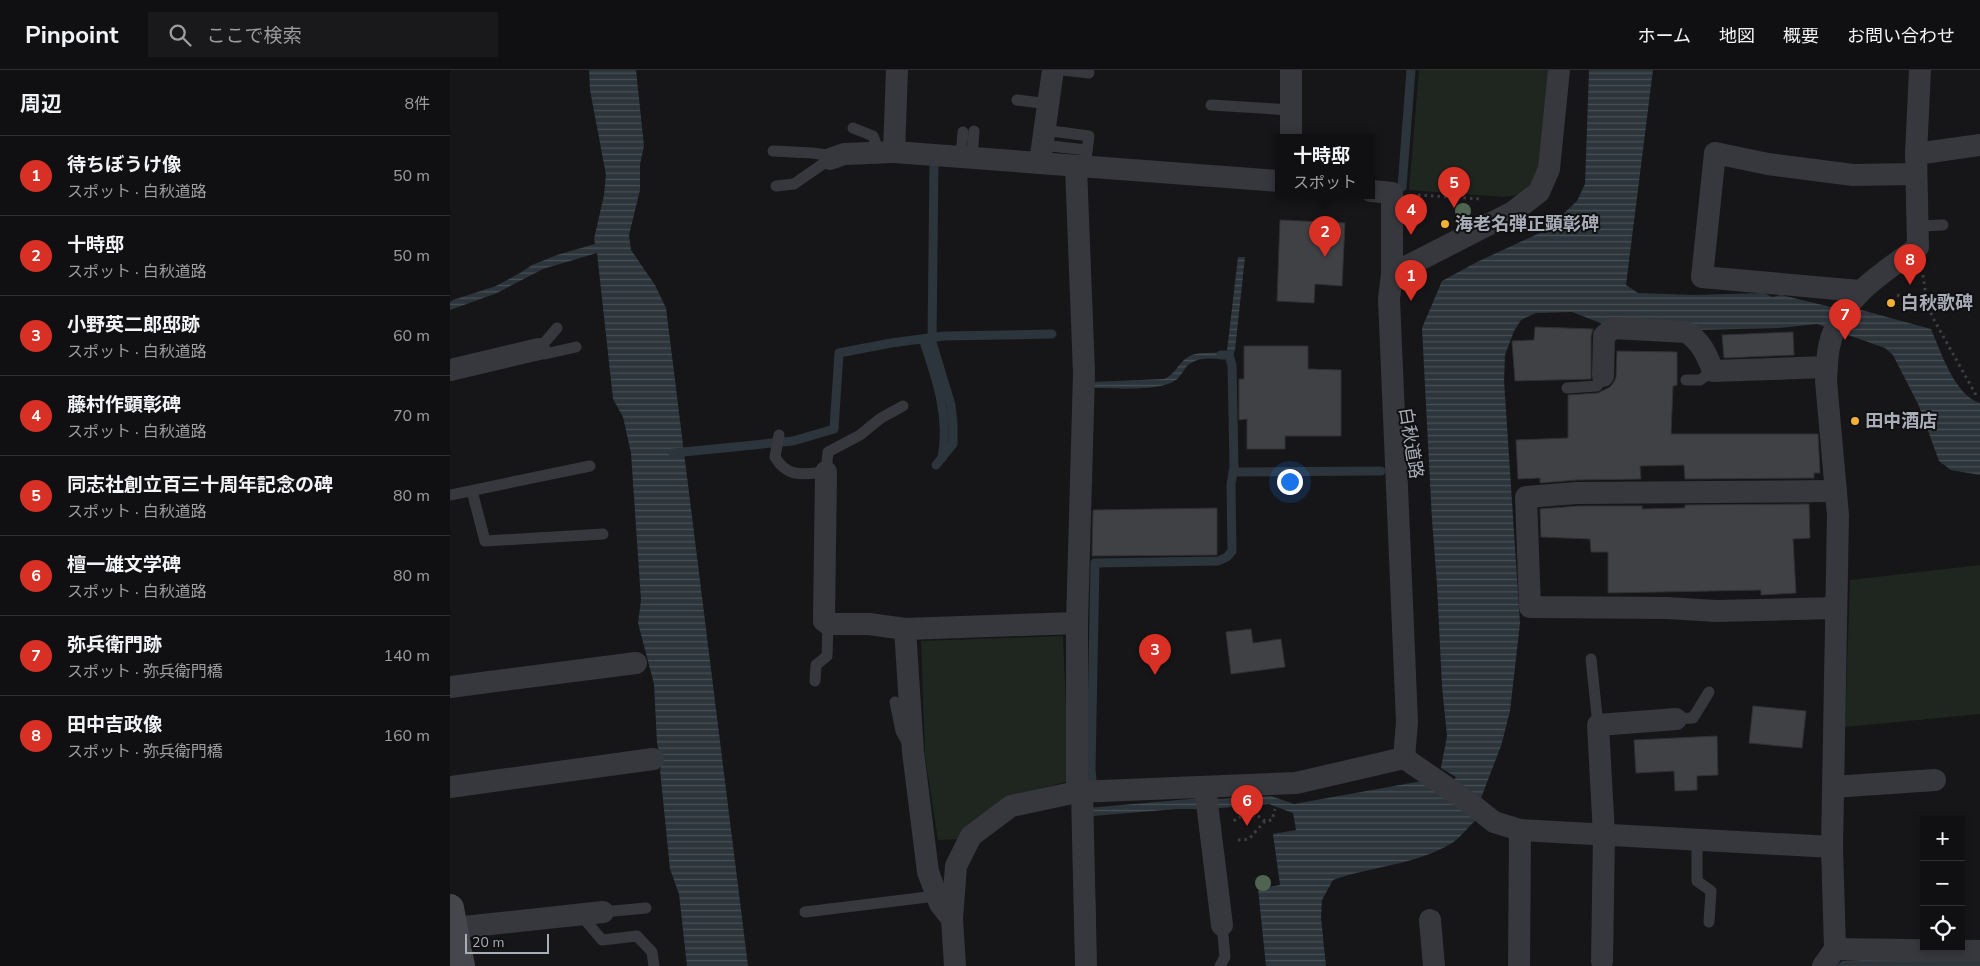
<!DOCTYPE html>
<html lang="ja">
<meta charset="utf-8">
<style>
:root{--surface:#101012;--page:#19191b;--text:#f1f3f6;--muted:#9c9d9f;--line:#303032;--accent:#d93025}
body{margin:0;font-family:"Nunito Sans","Noto Sans JP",sans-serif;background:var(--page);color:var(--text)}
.controls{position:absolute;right:15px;bottom:15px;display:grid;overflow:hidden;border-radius:0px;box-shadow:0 2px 8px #0003}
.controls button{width:45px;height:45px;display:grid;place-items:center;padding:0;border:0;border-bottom:1px solid var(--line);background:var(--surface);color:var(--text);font:25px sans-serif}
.scale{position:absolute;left:15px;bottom:12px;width:84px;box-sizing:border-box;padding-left:5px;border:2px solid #a8adb8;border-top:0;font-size:14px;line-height:18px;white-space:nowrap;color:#a8adb8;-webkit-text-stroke:4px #111113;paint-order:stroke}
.you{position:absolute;left:839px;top:411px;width:18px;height:18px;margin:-12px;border:4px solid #fff;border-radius:50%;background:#1a73e8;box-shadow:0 0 0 8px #1a73e833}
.badge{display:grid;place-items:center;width:32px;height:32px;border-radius:50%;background:var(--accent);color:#fff;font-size:16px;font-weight:700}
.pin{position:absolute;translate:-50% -41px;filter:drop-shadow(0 1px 2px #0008)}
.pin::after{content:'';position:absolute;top:26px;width:18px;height:15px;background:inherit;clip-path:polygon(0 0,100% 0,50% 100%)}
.popup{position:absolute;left:825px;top:64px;width:100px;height:65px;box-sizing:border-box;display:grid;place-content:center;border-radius:0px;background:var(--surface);filter:drop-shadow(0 1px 4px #0005);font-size:16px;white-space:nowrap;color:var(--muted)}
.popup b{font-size:19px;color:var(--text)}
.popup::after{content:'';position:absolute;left:50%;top:100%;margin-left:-10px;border:10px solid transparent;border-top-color:var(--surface)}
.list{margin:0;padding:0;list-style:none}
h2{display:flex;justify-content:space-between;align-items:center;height:65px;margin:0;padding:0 20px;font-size:21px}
h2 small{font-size:16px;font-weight:400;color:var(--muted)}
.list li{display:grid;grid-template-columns:32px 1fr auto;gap:15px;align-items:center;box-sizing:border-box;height:80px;padding:0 20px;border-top:1px solid var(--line)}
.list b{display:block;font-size:19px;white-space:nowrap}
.list p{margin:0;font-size:16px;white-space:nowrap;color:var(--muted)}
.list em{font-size:16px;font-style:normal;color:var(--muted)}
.icon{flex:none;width:28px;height:28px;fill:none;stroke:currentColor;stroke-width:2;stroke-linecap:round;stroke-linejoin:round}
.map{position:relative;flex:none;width:1530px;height:896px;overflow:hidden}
header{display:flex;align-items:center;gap:30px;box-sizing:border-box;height:70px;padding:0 25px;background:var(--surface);border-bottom:1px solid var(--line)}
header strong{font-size:24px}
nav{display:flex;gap:28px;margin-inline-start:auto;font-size:18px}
.search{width:350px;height:45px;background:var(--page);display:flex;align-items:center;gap:12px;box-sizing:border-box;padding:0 18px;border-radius:0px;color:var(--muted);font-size:19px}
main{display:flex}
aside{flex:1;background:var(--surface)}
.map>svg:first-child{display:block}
.grass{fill:#1e261f}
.water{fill:url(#water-rules)}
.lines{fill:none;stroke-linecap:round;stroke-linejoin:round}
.stream{stroke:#2c353c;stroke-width:9}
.building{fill:#404145;stroke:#303034}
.path{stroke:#3d3f44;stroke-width:3;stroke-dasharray:2.5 4;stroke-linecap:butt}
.lane{stroke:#37383d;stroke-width:11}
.street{stroke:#37383d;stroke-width:22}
.secondary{stroke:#45474d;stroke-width:28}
.tree{fill:#506452}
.poi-dot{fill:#f2b134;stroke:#111113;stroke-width:2}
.labels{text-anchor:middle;stroke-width:4;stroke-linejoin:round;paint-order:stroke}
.poi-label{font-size:18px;font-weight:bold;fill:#a8adb8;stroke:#111113;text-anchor:start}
.street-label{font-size:18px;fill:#a8adb8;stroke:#111113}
</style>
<header>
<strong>Pinpoint</strong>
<div class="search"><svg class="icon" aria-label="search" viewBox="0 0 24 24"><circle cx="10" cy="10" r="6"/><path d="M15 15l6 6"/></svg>ここで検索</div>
<nav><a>ホーム</a><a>地図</a><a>概要</a><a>お問い合わせ</a></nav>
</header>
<main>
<aside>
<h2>周辺<small>8件</small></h2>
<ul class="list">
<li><span class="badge">1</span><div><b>待ちぼうけ像</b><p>スポット · 白秋道路</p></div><em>50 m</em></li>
<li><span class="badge">2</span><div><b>十時邸</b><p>スポット · 白秋道路</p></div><em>50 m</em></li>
<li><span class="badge">3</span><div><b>小野英二郎邸跡</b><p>スポット · 白秋道路</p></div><em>60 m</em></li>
<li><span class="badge">4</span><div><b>藤村作顕彰碑</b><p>スポット · 白秋道路</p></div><em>70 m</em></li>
<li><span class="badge">5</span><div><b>同志社創立百三十周年記念の碑</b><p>スポット · 白秋道路</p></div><em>80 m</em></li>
<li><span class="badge">6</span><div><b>檀一雄文学碑</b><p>スポット · 白秋道路</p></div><em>80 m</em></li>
<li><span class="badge">7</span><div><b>弥兵衛門跡</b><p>スポット · 弥兵衛門橋</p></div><em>140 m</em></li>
<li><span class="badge">8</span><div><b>田中吉政像</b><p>スポット · 弥兵衛門橋</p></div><em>160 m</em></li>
</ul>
</aside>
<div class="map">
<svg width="1530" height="896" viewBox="0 0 1530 896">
<defs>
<pattern id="water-rules" width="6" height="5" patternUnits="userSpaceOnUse" patternTransform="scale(1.25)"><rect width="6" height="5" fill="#2c353c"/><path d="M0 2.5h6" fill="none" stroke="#485056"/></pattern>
</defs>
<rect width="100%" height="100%" fill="#161618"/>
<g class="grass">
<path d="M 969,0 L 1102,0 L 1091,98 L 1074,124 L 1054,127 L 959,120 Z"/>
<path d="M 1530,495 L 1530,644 L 1395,657 L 1400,510 Z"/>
<path d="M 613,566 L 619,711 L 560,726 L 507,769 L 488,770 L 475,686 L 471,571 Z"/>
</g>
<g class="water">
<path d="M 139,0 L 186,0 L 194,76 L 190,94 L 190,120 L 179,165 L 181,180 L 205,215 L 216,238 L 298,896 L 237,896 L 229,824 L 220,799 L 210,700 L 212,694 L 207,673 L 204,614 L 188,553 L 191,530 L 181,383 L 173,347 L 163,329 L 147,183 L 93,199 L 47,223 L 0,240 L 0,232 L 3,230 L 46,216 L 70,203 L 82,195 L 107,185 L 145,174 L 144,169 L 154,125 L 156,105 L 140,20 Z"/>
<path d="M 1139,0 L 1203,0 L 1176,215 L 1188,223 L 1244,225 L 1314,223 L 1322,227 L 1331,225 L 1381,237 L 1393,235 L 1481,259 C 1491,282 1505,326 1530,333 L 1530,405 L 1501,400 L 1489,391 L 1469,336 L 1443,285 L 1435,278 L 1367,254 L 1329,258 L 1243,260 L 1161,257 L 1122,242 L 1086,243 L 1071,250 L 1064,261 L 1055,285 L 1054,310 L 1070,553 L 1060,641 L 1051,676 L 1031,728 L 1021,742 L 1025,751 C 1017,758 1010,768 1002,773 C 966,795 922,796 883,810 L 872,830 L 871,848 L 876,896 L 816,896 L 808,819 L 830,815 L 823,764 L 846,760 L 843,743 L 819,734 L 759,739 L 727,739 L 642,746 L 646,851 L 646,896 L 637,738 L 752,728 L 770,729 L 821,726 L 844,734 L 972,711 L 994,725 L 1006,707 L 991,698 L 997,666 L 992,617 L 987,515 L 982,450 L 972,258 L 992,211 L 1027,192 L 1096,160 L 1127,131 L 1135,114 Z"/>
<path d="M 788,187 L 795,187 L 785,280 L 782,288 C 770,291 753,285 741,293 C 734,297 732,306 726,310 C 709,322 662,318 642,318 L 641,312 L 714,309 C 725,305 728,293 738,287 C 749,280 766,285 777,281 Z"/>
<path d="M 1416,890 L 1530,891 L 1530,896 L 1386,896 L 1392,891 Z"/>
</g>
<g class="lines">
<g class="stream">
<path d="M 484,92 L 482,272 L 501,335 L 503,354 L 503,374 L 486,395"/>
<path d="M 952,117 L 961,0"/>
<path d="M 473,269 C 486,307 500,347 492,388"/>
<path d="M 223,383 L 343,371 L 384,359 L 389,283 L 441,273 L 494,266 L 602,264"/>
<path d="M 783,402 L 931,401"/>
<path d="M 642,710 L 641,700 L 645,493 L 768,491 L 777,487 L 782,481 L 781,414 L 784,397 L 782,295 L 779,285 L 771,285"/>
</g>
</g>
<g class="building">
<path d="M 830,150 L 895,153 L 892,216 L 865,214 L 864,233 L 827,231 Z"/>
<path d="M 1085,257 L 1143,259 L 1141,266 L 1141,309 L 1065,311 L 1062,271 L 1084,270 Z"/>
<path d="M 1343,262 L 1344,285 L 1274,288 L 1272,265 Z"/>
<path d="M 794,276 L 858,276 L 858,299 L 891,300 L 891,366 L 835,366 L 835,379 L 797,379 L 797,349 L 789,350 L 789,309 L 794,309 Z"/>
<path d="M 1167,281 L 1227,282 L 1227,315 L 1223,316 L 1221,364 L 1368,364 L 1370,403 L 1364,403 L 1364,408 L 1235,409 L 1234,395 L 1190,396 L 1191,409 L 1127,410 L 1090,413 L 1090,408 L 1068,409 L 1066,370 L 1118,368 L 1118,325 L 1148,323 L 1160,317 L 1164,312 L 1166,307 Z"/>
<path d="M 1359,434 L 1360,468 L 1343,469 L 1346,523 L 1311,525 L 1311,520 L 1158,523 L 1158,482 L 1141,482 L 1140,469 L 1091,467 L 1090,439 L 1128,436 L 1192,436 L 1192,439 L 1235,438 L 1235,435 Z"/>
<path d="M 767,438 L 767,485 L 642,486 L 643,440 Z"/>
<path d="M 801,559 L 803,573 L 831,569 L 835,597 L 781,604 L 776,562 Z"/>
<path d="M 1303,636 L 1356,641 L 1352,678 L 1299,673 Z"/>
<path d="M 1267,666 L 1268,705 L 1247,706 L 1247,720 L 1225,721 L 1224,701 L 1186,703 L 1184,670 Z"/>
</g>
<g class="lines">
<g class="path">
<path d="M 968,125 L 1032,129"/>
<path d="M 1473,205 L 1477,234 L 1483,248 L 1526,325 L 1530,326"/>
<path d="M 1447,225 L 1477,234"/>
<path d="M 784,751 L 788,747 L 807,745 L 815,751"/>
<path d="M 788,770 L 799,769 L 815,751 L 822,750 L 825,739"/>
</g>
<g class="lane">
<path d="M 612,0 L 639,3"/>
<path d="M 567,30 L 599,34"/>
<path d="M 761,35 L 841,40"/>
<path d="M 403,58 L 423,66 L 429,82"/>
<path d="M 594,60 L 639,66 L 635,97"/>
<path d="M 592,75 L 637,80"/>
<path d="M 323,81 L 362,83 L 386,86"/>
<path d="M 511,86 L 513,62"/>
<path d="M 522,87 L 524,61"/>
<path d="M 326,116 L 344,114 L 380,89"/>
<path d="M 1468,156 L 1493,155"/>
<path d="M 107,258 L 89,279 L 95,284 L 126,277"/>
<path d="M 1236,310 L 1250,310 L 1263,301"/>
<path d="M 1117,318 L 1147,316 L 1153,306"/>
<path d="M 329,365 L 325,387 C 338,409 354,404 376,402 L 378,382 L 410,365 L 431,348 L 453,336"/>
<path d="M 22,421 L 35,471 L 153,464"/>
<path d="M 0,425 L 140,396"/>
<path d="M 1141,589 L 1148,655"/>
<path d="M 365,611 L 366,595 L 377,586 L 378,554"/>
<path d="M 445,632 L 451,661 L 457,672"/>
<path d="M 1226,649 L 1243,648 L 1259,622"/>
<path d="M 1247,770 L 1247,811 L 1261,821 L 1259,852"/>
<path d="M 153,842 L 196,838"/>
<path d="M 355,842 L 486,826"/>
<path d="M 130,844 L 152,870 L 187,866 L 202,882 L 204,896"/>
<path d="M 770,896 L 775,887 L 772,855"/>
</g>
<g class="street">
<path d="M 841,0 L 841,68"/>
<path d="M 444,82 L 829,111"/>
<path d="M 1466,84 L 1530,75"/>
<path d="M 380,89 L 394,84 L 444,82 L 447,0"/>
<path d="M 590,92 L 603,0"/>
<path d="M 626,97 L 634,303 L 627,553 L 627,722"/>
<path d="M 921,121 L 942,123 L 942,204"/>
<path d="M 1410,221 L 1252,207 L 1265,83 L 1318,94 L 1403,105 L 1466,104"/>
<path d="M 0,300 L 89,279"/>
<path d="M 1153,306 L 1154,266 L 1163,258 L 1236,262 C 1251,271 1257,285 1263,301 L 1377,297"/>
<path d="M 376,402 L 374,551 L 378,554 L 419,554 L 455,559 L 463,682 L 478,802 L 490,834 L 502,849"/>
<path d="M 1386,421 L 1127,423 L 1076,427 L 1080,537 L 1217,538 L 1266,541 L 1386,538"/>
<path d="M 455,559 L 627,553"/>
<path d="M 0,617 L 186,593"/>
<path d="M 954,688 L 1024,736 L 1044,752 L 1070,760 L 1382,777"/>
<path d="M 0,717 L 203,689"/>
<path d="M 755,717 L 772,855"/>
<path d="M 1383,717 L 1485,710"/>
<path d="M 632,722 L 636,896"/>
<path d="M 980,850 L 984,896"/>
<path d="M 4,858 L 153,842"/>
<path d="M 1385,879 L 1530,881"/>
<path d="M 1152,891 L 1154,765 L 1148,655 L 1226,649"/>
<path d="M 505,896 L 502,849 L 506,796 L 521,766 L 561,736 L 627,722 L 846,713 L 954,688 L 957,652 L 939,229 L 942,204 L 1063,142 L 1089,122 L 1099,99 L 1109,0"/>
<path d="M 1069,896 L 1070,760"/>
<path d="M 1373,896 L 1385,879 L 1382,777 L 1388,445 L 1376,311 C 1377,295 1377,276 1384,261 C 1400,221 1435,202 1468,177 L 1466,84 L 1470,0"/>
</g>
<path class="secondary" d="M 0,838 L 11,896"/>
</g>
<g class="tree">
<circle cx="1013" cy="141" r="8"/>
<circle cx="813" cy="813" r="8"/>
</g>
<g class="poi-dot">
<circle cx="995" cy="154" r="5"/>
<circle cx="1441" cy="233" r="5"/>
<circle cx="1405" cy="351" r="5"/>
</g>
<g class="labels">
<g class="poi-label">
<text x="1005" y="160">海老名弾正顕彰碑</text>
<text x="1451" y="239">白秋歌碑</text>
<text x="1415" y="357">田中酒店</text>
</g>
<g class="street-label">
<text transform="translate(961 373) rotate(81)" y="6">白秋道路</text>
</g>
</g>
</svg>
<div class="controls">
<button>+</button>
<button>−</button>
<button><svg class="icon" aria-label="locate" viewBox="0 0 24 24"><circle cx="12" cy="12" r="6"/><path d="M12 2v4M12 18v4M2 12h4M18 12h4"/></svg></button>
</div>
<div class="scale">20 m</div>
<div class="you"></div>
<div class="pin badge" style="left:961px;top:231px">1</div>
<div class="pin badge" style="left:875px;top:187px">2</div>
<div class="popup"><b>十時邸</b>スポット</div>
<div class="pin badge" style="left:705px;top:605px">3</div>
<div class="pin badge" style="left:961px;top:165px">4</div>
<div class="pin badge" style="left:1004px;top:138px">5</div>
<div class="pin badge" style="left:797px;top:756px">6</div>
<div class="pin badge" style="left:1395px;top:270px">7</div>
<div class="pin badge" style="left:1460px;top:215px">8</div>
</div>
</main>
